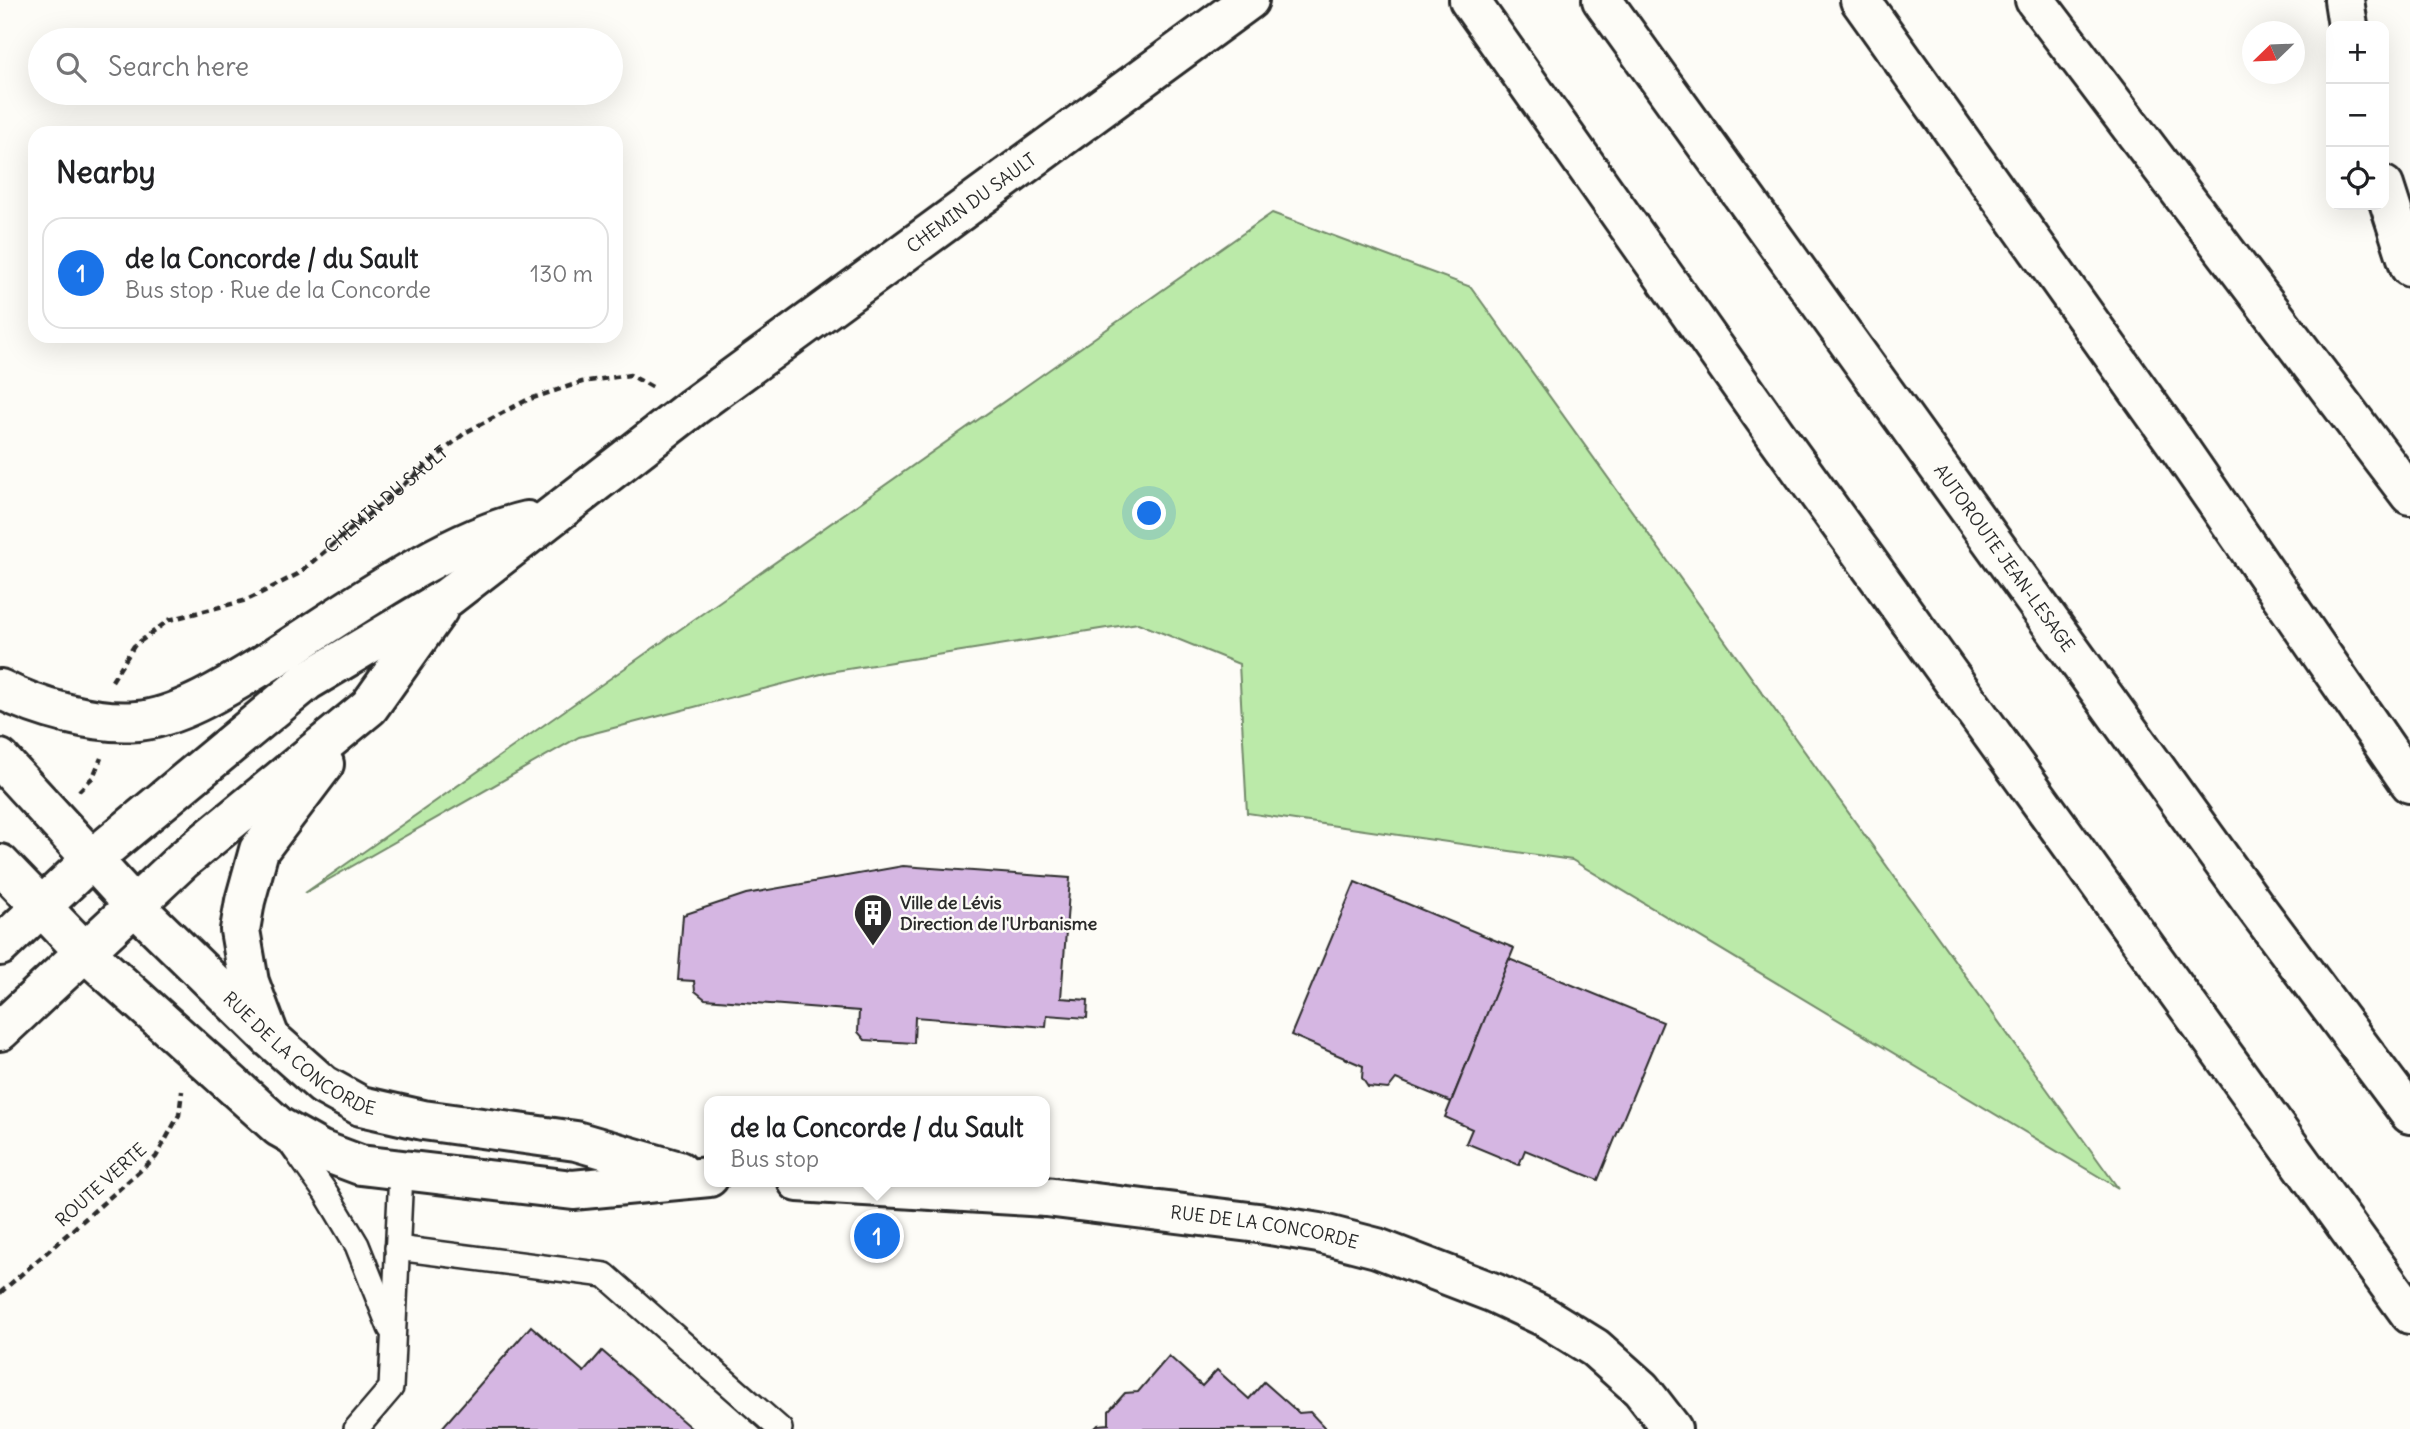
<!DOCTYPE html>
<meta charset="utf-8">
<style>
:root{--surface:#fff;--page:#f6f6f6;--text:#202124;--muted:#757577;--line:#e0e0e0;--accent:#1a73e8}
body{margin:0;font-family:Delius,sans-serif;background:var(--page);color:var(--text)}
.controls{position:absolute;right:21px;top:21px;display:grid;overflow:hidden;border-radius:14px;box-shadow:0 7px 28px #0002}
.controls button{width:63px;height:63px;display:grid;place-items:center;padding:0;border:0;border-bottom:2px solid var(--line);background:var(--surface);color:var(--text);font:35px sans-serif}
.compass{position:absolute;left:2242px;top:21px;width:63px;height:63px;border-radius:50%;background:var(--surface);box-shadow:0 7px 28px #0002;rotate:247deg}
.you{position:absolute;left:1150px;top:514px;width:24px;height:24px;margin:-18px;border:5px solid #fff;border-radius:50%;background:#1a73e8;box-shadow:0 0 0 10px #1a73e833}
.badge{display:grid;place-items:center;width:46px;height:46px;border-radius:50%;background:var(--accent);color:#fff;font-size:23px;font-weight:700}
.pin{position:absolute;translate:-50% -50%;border:4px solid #fff;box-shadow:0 2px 7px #0006}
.popup{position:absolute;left:704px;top:1096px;width:346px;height:91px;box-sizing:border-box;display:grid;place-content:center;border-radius:14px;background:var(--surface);filter:drop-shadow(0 2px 5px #0005);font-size:23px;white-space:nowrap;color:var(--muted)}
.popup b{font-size:26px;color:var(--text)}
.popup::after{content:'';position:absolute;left:50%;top:100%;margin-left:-14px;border:14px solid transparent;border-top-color:var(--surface)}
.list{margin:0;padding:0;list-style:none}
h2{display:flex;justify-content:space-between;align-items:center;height:91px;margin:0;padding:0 28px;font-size:30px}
h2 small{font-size:23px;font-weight:400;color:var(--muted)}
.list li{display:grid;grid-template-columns:46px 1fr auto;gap:21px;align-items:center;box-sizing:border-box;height:112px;margin:0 14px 14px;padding:0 14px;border:2px solid var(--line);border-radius:21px}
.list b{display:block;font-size:26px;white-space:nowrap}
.list p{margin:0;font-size:23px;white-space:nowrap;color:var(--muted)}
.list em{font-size:23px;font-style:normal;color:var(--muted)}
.icon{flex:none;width:38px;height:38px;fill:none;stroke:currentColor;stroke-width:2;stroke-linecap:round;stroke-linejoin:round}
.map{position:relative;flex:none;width:2410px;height:1429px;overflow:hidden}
.search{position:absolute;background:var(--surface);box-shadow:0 7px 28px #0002;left:28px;top:28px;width:595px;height:77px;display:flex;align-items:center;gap:18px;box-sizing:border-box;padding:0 24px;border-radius:38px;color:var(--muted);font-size:26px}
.panel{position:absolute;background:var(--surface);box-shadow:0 7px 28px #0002;left:28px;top:126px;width:595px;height:217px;border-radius:21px}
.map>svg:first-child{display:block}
.green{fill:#bbeaa9;stroke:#738a6a;stroke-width:2}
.building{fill:#d5b6e2;stroke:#2b2b2b;stroke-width:2}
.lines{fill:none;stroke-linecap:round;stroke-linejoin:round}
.service-casing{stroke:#2b2b2b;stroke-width:28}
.minor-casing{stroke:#2b2b2b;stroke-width:44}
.tertiary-casing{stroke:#2b2b2b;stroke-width:44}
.primary-casing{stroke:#2b2b2b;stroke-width:44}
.motorway-casing{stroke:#2b2b2b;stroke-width:44}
.path{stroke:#2b2b2b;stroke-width:4.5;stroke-dasharray:7 5;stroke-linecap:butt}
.service{stroke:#fdfcf7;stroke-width:23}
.minor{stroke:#fdfcf7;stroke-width:38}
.tertiary{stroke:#fdfcf7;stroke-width:38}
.primary{stroke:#fdfcf7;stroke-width:38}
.motorway{stroke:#fdfcf7;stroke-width:38}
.labels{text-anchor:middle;stroke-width:5;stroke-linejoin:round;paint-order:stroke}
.street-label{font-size:18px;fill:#2b2b2b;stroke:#fdfcf7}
.poi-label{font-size:18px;font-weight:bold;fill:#2b2b2b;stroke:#fdfcf7;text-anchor:start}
</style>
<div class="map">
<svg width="2410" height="1429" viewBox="0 0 2410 1429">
<rect width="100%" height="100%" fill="#fdfcf7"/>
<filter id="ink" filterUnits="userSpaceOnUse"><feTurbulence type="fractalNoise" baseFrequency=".0143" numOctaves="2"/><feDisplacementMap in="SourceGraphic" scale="14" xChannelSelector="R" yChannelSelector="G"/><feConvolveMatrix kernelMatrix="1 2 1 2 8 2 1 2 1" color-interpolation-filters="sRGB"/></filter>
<g filter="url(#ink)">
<path class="green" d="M 1272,213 L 1471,287 L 2118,1188 L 1572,860 L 1247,813 L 1239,664 L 1138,623 L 829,672 L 579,737 L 305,893 Z"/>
<g class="building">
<path d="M 903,866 L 1070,878 L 1061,998 L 1088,1000 L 1087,1018 L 1047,1015 L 1046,1027 L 915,1017 L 914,1043 L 865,1040 L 858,1032 L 859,1011 L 705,999 L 695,991 L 694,981 L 678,980 L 683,915 L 746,894 Z"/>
<path d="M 1355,882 L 1514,948 L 1451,1102 L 1396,1079 L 1388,1089 L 1368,1087 L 1362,1078 L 1363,1066 L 1291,1035 Z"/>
<path d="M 1509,959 L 1663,1022 L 1598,1180 L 1525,1150 L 1519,1165 L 1466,1143 L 1472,1129 L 1445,1117 Z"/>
<path d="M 531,1326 L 584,1372 L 602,1351 L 692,1429 L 441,1429 Z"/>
<path d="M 1169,1356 L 1202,1386 L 1217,1370 L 1249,1399 L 1264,1382 L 1299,1413 L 1310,1412 L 1326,1429 L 1094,1429 L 1098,1425 L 1109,1424 L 1109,1411 L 1125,1393 L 1138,1392 Z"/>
</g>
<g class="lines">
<g class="service-casing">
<g id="service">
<path d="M 289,1141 L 326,1193 L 357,1245 L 390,1328"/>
<path d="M 397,1248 L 605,1275 L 780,1429"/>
<path d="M 356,1429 L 391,1388 L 401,1172"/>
</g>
</g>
<g class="minor-casing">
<g id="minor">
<path id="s2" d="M 134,905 L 270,1038 L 323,1085 L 361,1106 L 423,1120 L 576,1141 L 679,1171"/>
<path d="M 84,951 L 279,1127 L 320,1150 L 360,1165 L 573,1190 L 709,1177"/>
<path id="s3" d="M 798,1182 L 1046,1197 L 1258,1223 L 1319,1233 L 1377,1248 L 1494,1293 L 1545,1317 L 1595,1348 L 1641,1389 L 1672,1429"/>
</g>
</g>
<g class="tertiary-casing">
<g id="tertiary">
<path d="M 0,759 L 134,905"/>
<path d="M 0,864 L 84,951"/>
</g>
</g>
<g class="primary-casing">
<g id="primary">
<path d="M 0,689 C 37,708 96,725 138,721 C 180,717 228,686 263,665 C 338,618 443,540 527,521"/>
<path id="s4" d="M 0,946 L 91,860 L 307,681 L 448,597 L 693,407 L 1249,0"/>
<path d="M 0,1031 L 183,860 L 369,707 L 438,610"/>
<path d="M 270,1038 L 249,982 L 240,930 L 245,901 L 259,850 L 324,764"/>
</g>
</g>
<g class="motorway-casing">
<g id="motorway">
<path d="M 1469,0 L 1776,435 L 2410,1314"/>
<path id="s5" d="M 1602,0 L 2254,905 L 2410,1114"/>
<path d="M 1860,0 L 2175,442 L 2410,783"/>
<path d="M 2035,0 L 2410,495"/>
<path d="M 2344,0 L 2348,26"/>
<path d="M 2384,186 L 2410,267"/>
</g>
</g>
<g class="path">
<path id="s1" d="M 112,681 L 134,646 L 169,620 L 247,600 L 298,574 L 466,432 L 527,400 L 582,382 L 630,375 L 654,388"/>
<path d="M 79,791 L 93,777 L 101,758"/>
<path d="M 0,1293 L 156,1157 L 179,1115 L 182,1091"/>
</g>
<use href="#service" class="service"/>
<use href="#minor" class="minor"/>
<use href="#tertiary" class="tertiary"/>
<use href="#primary" class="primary"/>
<use href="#motorway" class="motorway"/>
</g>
</g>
<defs>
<g id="building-pin" transform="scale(2.0125)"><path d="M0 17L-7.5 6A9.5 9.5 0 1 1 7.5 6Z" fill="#2b2b2b" stroke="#fdfcf7"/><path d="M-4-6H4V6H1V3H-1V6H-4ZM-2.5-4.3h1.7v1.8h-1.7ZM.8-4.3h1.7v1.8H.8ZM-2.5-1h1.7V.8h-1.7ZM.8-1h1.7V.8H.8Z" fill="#fff"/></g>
</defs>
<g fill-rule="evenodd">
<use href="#building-pin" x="873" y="913"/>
</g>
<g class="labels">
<g class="street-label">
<text dy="6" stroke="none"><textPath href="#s4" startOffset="1225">CHEMIN DU SAULT</textPath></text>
<text dy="6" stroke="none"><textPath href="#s1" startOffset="338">CHEMIN DU SAULT</textPath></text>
<text dy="6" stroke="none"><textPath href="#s5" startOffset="688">AUTOROUTE JEAN-LESAGE</textPath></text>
<text dy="6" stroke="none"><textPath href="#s2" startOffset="224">RUE DE LA CONCORDE</textPath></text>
<text transform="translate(101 1185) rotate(-42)" y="6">ROUTE VERTE</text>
<text dy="6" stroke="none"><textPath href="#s3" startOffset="469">RUE DE LA CONCORDE</textPath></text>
</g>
<g class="poi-label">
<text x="900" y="909">Ville de Lévis<tspan x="900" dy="21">Direction de l'Urbanisme</tspan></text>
</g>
</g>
</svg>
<div class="controls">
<button>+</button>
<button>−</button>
<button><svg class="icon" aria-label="locate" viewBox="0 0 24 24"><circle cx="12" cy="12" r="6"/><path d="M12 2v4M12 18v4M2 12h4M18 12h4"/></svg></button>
</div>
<svg class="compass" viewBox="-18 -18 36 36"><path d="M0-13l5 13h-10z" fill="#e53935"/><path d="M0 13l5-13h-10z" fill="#757577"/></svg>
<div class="you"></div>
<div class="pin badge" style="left:877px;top:1236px">1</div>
<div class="popup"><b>de la Concorde / du Sault</b>Bus stop</div>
<div class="search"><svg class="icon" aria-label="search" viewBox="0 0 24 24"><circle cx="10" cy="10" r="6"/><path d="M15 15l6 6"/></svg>Search here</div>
<section class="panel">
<h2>Nearby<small></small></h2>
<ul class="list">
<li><span class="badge">1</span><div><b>de la Concorde / du Sault</b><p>Bus stop · Rue de la Concorde</p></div><em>130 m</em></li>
</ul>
</section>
</div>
